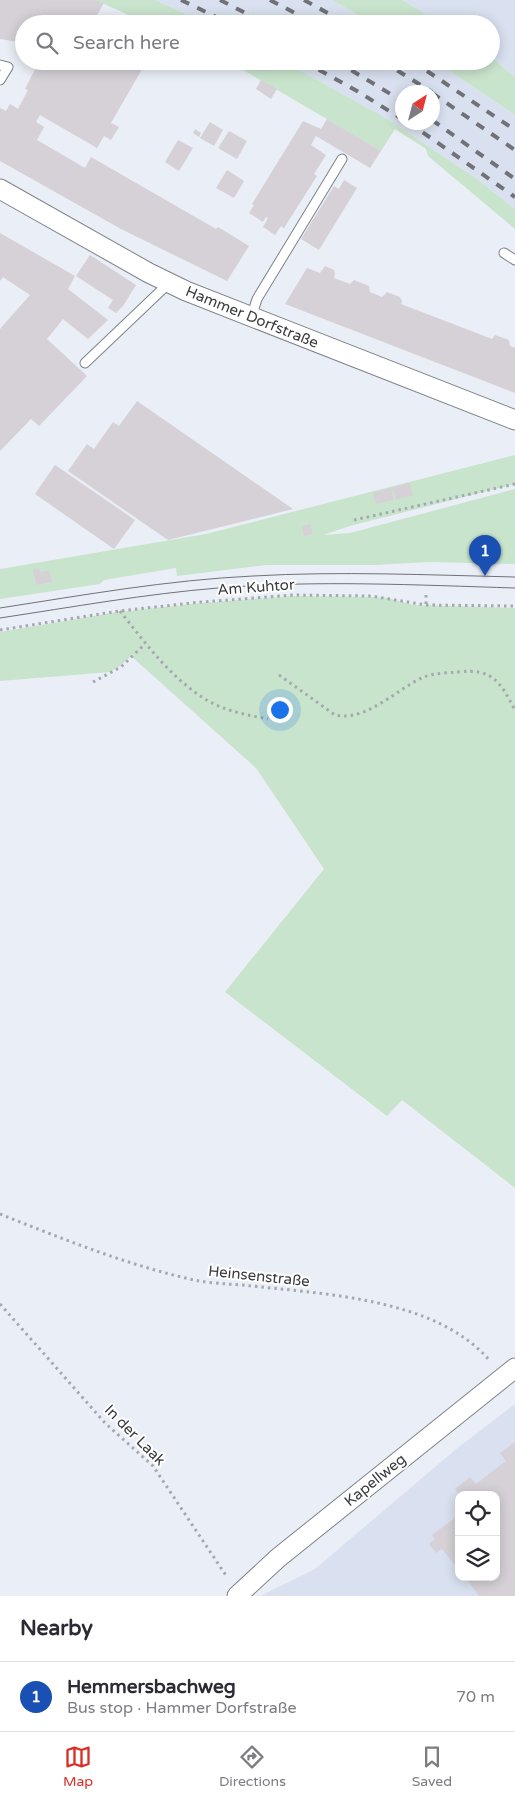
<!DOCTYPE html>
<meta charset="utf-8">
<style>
:root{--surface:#fff;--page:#f7f7f7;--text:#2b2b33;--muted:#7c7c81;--line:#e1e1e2;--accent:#d93025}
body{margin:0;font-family:"Varela Round",sans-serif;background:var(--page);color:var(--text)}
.controls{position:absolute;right:15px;bottom:15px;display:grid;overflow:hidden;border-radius:10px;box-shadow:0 2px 12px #0003}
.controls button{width:45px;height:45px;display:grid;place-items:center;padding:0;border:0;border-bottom:1px solid var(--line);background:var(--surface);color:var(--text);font:25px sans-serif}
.compass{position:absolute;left:395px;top:85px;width:45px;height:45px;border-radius:50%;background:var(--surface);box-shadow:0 2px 12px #0003;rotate:36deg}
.you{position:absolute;left:279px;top:709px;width:18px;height:18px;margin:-12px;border:4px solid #fff;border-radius:50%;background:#1a73e8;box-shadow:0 0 0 8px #1a73e833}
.badge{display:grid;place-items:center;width:32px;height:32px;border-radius:50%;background:var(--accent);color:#fff;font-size:16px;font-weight:700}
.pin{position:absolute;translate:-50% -41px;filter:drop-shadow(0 1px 2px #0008)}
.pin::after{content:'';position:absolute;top:26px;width:18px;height:15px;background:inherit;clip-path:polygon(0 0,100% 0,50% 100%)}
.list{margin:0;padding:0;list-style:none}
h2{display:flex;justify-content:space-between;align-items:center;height:65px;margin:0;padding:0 20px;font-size:21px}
h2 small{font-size:16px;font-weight:400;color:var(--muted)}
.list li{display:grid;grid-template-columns:32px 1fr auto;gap:15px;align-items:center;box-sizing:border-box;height:70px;padding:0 20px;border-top:1px solid var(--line)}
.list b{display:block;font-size:19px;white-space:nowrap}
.list p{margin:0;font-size:16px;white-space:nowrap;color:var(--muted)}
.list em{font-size:16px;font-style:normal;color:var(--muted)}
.icon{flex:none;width:28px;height:28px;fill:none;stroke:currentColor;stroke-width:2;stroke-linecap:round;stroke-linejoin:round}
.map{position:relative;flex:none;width:515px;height:1596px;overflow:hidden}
.search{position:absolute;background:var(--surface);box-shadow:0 2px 12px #0003;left:15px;right:15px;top:15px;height:55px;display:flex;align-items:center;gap:12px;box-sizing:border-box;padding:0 18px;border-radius:28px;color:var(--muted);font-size:19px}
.sheet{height:135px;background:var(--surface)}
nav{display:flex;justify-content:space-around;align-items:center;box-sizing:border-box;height:70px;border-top:1px solid var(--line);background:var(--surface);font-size:14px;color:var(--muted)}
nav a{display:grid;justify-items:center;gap:2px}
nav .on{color:var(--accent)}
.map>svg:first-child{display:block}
.built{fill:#d9e0ef;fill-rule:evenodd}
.green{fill:#c9e4cd}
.building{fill:#d6d0d7}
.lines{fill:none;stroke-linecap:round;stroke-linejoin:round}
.service-casing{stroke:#7f838a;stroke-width:11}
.minor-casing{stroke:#7f838a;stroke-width:21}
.path{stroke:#a5a8ae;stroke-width:3;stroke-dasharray:2.5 4;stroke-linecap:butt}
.service{stroke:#fff;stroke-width:9}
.minor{stroke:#fff;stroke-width:19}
.tram{stroke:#707277;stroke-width:1}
.rail{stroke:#707277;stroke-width:4;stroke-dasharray:9 9;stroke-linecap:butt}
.labels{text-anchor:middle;stroke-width:4;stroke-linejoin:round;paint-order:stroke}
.street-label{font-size:15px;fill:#3a3b3f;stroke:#fff}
</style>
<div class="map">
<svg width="515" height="1596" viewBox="0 0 515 1596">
<rect width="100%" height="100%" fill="#eaeef6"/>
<g class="built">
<path d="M 155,0 L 332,0 L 374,24 L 208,24 Z"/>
<path d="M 402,0 L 515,0 L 515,77 L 491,57 L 491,24 L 442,24 Z"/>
<path d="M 283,61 L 435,61 L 515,115 L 515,209 L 477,179 L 389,120 ZM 402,92 L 432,92 L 432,122 L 402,122 Z"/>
<path d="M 515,1404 L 515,1596 L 260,1596 L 315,1569 L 455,1450 ZM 459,1495 L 496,1495 L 496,1577 L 459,1577 Z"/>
</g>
<g class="green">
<path d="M 95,0 L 155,0 L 208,24 L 149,24 Z"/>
<path d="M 332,0 L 402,0 L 442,24 L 374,24 Z"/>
<path d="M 491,57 L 515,77 L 515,115 L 435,61 L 491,61 Z"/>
<path d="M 228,61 L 283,61 L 389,120 L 477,179 L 515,209 L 515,229 L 428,156 L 426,149 L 395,129 L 381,151 Z"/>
<path d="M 515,455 L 515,484 L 350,526 L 323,535 L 350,533 L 515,489 L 515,564 L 429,562 L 375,565 L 266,565 L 177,576 L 176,568 L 104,580 L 100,584 L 0,599 L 0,569 L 206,534 Z"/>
<path d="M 293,596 L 372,597 L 387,598 L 414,605 L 515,608 L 515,1188 L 402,1100 L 387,1116 L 225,992 L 324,869 L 256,768 L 131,656 L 120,666 L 110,672 L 0,681 L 0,632 L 118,612 L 202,603 Z"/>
</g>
<g class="building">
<path d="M 0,0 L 95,0 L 104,3 L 92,24 L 24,24 L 24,43 L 0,39 Z"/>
<path d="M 45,61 L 140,61 L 145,64 L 111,123 L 119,127 L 111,140 L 104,136 L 97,148 L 40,115 L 36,122 L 44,127 L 37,140 L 85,168 L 91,157 L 216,229 L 218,227 L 249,246 L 227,281 L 121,229 L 0,161 L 0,108 L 6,111 L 10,104 L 18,109 L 28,90 L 25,89 L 33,73 L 40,63 L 43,65 Z"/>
<path d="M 261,80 L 277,89 L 271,99 L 256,89 Z"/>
<path d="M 327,119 L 381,151 L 370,168 L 316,136 L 311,145 L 326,155 L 314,174 L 317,176 L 284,228 L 281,226 L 275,235 L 263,227 L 268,218 L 266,217 L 263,222 L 249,213 L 254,205 L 252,204 L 303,121 L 321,129 Z"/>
<path d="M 210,122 L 223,130 L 214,146 L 200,138 Z"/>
<path d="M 195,129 L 201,133 L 199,137 L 193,133 Z"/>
<path d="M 229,131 L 247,141 L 237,159 L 218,148 Z"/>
<path d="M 178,140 L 193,148 L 179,171 L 165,162 Z"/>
<path d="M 227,170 L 244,181 L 234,198 L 216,188 Z"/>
<path d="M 344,180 L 357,188 L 319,250 L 301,239 L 334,186 L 339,189 Z"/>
<path d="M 0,233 L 75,276 L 68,289 L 108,320 L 88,339 L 63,319 L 47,339 L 87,376 L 39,426 L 31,419 L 0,451 L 0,329 L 30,295 L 3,277 L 0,281 Z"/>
<path d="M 90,255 L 136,285 L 123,306 L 116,313 L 108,308 L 113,300 L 76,276 Z"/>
<path d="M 325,266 L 334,270 L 335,274 L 334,278 L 350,284 L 354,280 L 369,286 L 370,292 L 382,297 L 387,292 L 400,297 L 402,301 L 401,304 L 492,339 L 495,335 L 509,340 L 510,346 L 515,348 L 515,393 L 285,304 L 307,268 L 320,273 Z"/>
<path d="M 137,401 L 293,509 L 168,540 L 68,471 L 87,444 L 94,449 L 113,422 L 119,426 Z"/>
<path d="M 55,465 L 135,520 L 114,549 L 35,494 Z"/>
<path d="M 410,483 L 413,495 L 396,500 L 392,488 Z"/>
<path d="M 391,488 L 394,500 L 376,504 L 373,493 Z"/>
<path d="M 310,524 L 313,534 L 304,536 L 302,526 Z"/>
<path d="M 39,568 L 40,572 L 49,571 L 52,582 L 36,585 L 33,569 Z"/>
<path d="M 515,1442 L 515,1596 L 479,1596 L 465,1577 L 496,1577 L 496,1495 L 460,1495 L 455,1489 L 470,1477 L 476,1484 L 506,1461 L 500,1453 Z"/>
<path d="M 459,1515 L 459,1570 L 443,1550 L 442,1550 L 441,1549 L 436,1553 L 429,1544 L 435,1539 L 432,1535 Z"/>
</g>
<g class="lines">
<g class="service-casing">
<g id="service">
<path d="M 0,65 L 8,67 L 0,80"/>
<path d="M 504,253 L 515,260"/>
<path d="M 251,318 L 257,299 L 342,159"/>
<path d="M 85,363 L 169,283"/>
</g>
</g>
<g class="minor-casing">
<g id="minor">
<path d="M 0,189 L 149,273 L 186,291 L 515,420"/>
<path d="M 237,1596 L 278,1558 L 515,1368"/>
</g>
</g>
<g class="path">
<path d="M 354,520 L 515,484"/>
<path d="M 426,595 L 426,605"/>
<path d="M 120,611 C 146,644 170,677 205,699 C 224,711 247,715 268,719"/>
<path d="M 0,630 L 119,611 L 201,602 L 293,595 L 371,596 L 426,605 L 515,606"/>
<path d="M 279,675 L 335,715 C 367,722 396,689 424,677 C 434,673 447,673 458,672 C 493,668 500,682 515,710"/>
<path d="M 93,682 L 121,667 L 145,644"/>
<path d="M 0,1214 C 63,1239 127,1265 194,1280 C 209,1283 226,1284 243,1285 C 320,1294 436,1297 490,1361"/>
<path d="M 0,1304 L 105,1423 L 153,1466 L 227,1577"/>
</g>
<use href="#service" class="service"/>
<use href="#minor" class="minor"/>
<g class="tram">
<path d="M 0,608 C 84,595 168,580 253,576 C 340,571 428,575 515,577"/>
<path d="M 0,618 C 73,607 145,594 218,588 C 317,580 416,585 515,588"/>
</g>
<g class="rail">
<path d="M 181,0 L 231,24"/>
<path d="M 220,0 L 267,24"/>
<path d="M 270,0 L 316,24"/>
<path d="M 304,0 L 348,24"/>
<path d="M 303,61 L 357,91 L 402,119"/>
<path d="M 336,61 L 402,101"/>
<path d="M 382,61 L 432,92"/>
<path d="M 412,61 L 515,130"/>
<path d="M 432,93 L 515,150"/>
<path d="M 432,120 L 515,179"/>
<path d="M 408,122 L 515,197"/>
</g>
</g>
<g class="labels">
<g class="street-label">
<text transform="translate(252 317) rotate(22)" y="5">Hammer Dorfstraße</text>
<text transform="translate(256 587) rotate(-4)" y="5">Am Kuhtor</text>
<text transform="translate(259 1276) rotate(6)" y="5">Heinsenstraße</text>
<text transform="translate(135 1435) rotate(45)" y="5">In der Laak</text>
<text transform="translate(375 1480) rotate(-39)" y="5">Kapellweg</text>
</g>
</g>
</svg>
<div class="controls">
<button><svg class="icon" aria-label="locate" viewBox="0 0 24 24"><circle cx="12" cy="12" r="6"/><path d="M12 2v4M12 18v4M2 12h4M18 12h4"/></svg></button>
<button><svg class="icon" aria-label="layers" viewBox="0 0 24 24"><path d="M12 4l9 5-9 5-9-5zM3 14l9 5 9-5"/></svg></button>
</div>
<svg class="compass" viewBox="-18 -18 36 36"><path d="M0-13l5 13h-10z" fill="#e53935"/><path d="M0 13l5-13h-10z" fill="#7c7c81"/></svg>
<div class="you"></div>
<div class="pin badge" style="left:485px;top:576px;background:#1a4fb4">1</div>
<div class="search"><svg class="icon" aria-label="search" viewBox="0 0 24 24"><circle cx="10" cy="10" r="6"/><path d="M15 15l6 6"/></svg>Search here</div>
</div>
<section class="sheet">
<h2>Nearby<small></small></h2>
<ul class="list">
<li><span class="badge" style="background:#1a4fb4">1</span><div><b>Hemmersbachweg</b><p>Bus stop · Hammer Dorfstraße</p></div><em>70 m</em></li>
</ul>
</section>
<nav>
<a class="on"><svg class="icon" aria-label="map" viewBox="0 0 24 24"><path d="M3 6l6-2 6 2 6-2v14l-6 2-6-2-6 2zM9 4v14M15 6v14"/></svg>Map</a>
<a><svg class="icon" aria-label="directions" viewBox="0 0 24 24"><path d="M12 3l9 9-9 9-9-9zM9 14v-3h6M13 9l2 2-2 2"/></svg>Directions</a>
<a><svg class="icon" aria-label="saved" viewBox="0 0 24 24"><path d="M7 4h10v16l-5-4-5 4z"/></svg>Saved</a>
</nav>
